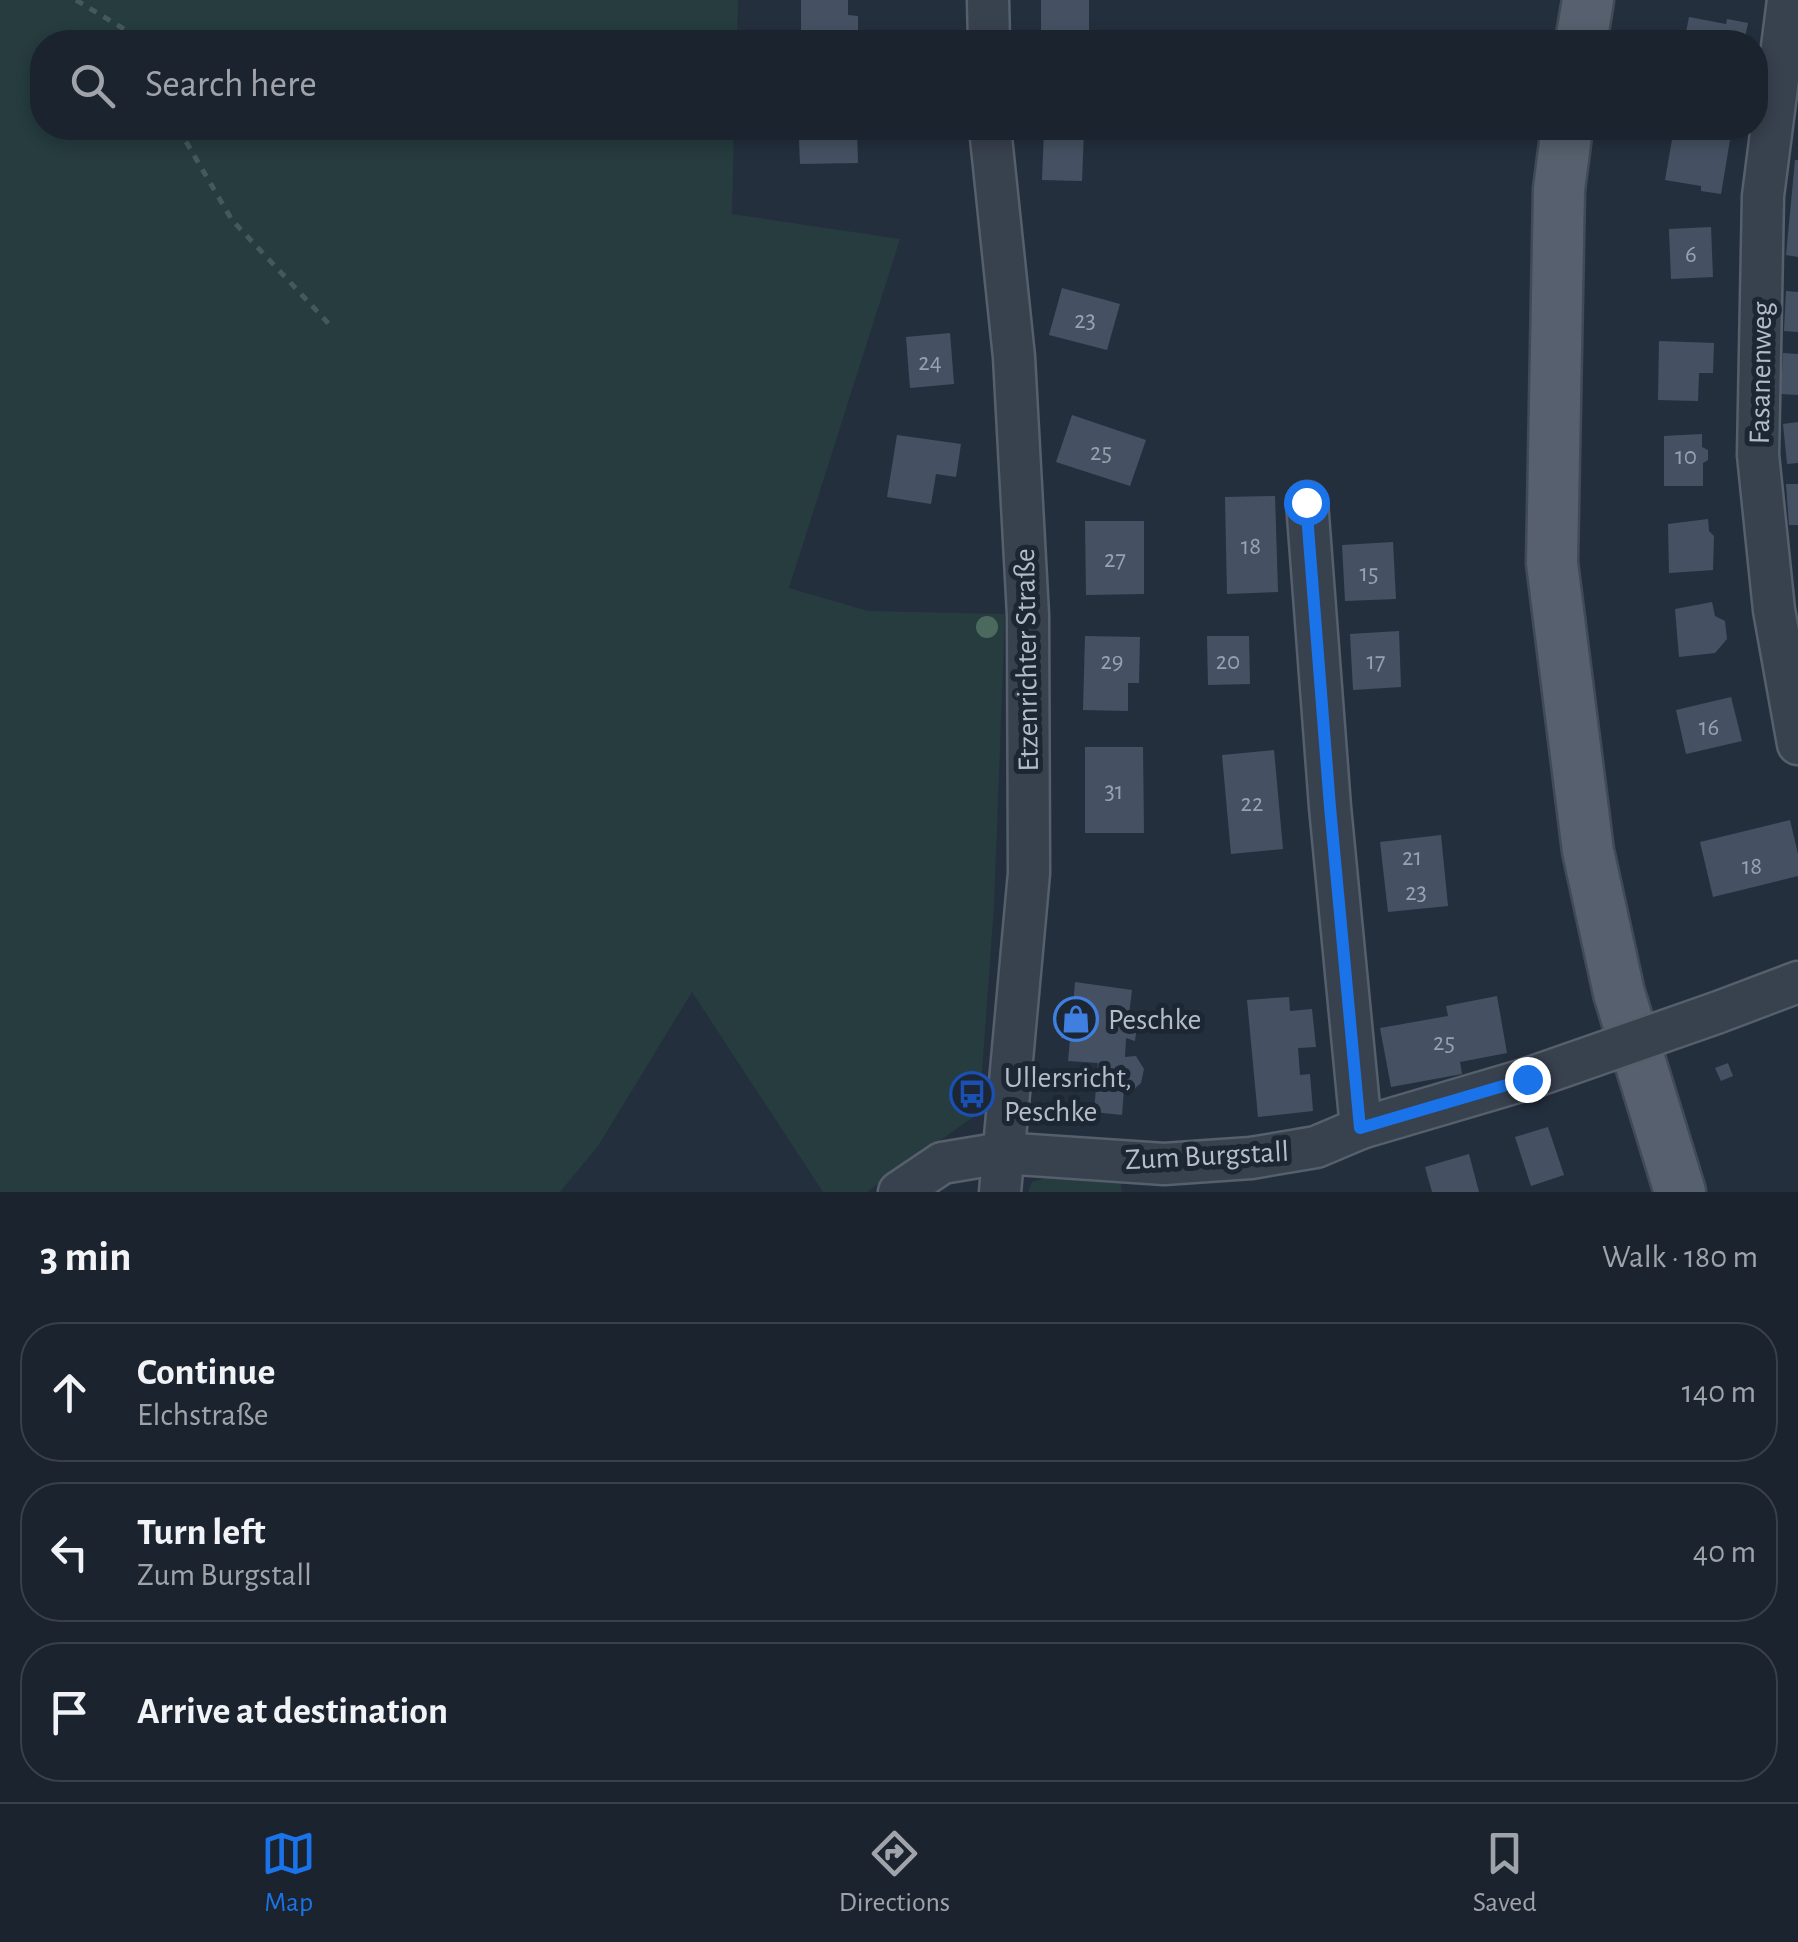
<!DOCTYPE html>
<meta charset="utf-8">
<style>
:root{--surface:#1b232e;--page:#242b36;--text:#f1f3f6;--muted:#a0a4aa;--line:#39404a;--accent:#1a73e8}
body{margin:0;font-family:"Alegreya Sans",sans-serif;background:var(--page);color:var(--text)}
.stop{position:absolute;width:30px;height:30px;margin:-22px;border:8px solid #1a73e8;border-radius:50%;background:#fff}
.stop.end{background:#1a73e8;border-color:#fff;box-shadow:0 2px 10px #0008}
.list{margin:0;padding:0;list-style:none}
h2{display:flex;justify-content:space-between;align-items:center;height:130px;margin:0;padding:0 40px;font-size:42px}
h2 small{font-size:32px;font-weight:400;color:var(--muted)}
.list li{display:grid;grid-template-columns:65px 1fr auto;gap:30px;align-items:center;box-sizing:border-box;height:140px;margin:0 20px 20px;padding:0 20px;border:2px solid var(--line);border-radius:40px}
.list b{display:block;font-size:38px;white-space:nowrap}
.list p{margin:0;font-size:32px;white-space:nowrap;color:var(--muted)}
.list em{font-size:32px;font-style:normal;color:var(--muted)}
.icon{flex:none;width:55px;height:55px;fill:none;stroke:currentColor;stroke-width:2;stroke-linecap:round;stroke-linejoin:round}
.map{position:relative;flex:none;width:1798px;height:1192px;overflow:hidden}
.search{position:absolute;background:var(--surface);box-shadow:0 5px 15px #0003;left:30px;right:30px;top:30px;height:110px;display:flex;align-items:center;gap:25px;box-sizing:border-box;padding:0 35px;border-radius:40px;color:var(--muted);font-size:38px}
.sheet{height:610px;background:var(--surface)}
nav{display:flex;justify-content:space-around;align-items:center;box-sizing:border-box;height:140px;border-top:2px solid var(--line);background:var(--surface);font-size:28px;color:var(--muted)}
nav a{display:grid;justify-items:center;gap:5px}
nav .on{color:var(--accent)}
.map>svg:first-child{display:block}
.green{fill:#263c3f}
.building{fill:#455162}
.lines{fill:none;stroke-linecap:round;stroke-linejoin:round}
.minor-casing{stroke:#565f6c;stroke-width:45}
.major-casing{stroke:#414a57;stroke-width:55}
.path{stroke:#44595c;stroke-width:5;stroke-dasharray:8 8;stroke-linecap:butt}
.minor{stroke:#38414e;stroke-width:40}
.major{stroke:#56606e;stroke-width:50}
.minor-bridge-casing{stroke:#565f6c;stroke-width:45;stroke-linecap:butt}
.minor-bridge{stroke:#38414e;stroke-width:40}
.tree{fill:#4b6a5d}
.route{stroke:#1a73e8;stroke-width:12}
.labels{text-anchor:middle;stroke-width:10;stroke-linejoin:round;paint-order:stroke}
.number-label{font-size:25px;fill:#98a1af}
.street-label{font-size:30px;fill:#b4bcc9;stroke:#1d2633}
.poi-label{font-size:30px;fill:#b4bcc9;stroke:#1d2633;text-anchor:start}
</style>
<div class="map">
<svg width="1798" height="1192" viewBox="0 0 1798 1192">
<rect width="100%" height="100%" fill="#242f3e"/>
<g class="green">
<path d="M 0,0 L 738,0 L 737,42 L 42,42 L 42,128 L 734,128 L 732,214 L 900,239 L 789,588 L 868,611 L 1005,614 L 994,906 L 979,1113 L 867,1192 L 823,1192 L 692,992 L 598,1146 L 560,1192 L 0,1192 Z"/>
<path d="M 1071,1170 L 1119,1173 L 1122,1192 L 1028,1192 L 1032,1182 Z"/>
</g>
<g class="building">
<path d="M 801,0 L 848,0 L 848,15 L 858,16 L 858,42 L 801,42 Z"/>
<rect x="1041" y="0" width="48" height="42"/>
<path d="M 1689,17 L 1726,24 L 1727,19 L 1748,23 L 1744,42 L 1684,42 Z"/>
<path d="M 807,128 L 857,128 L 858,163 L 800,164 L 799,140 L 807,140 Z"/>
<path d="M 1674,128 L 1732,128 L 1721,194 L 1701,191 L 1701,186 L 1665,180 Z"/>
<path d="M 1044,129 L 1084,131 L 1082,181 L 1042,180 Z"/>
<path d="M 1795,160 L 1798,160 L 1798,257 L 1786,255 Z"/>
<path d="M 1711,227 L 1713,277 L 1671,279 L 1669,229 Z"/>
<path d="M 1062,288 L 1120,304 L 1107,350 L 1049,335 Z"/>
<path d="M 1786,291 L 1798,292 L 1798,332 L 1784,331 Z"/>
<path d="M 950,333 L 954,384 L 910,388 L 906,337 Z"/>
<path d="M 1659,341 L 1714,343 L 1713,373 L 1699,373 L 1698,401 L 1658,400 Z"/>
<path d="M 1783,353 L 1798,354 L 1798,395 L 1781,394 Z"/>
<path d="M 1072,415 L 1146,440 L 1130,486 L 1056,462 Z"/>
<path d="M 1798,422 L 1798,463 L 1787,464 L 1783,424 Z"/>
<path d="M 1702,434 L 1702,447 L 1708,450 L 1708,460 L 1703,463 L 1703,486 L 1664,486 L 1664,436 Z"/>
<path d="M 897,435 L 961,444 L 956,477 L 936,474 L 931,504 L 887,497 Z"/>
<path d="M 1786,484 L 1798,484 L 1798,525 L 1789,525 Z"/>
<path d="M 1275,496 L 1278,592 L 1227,594 L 1225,497 Z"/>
<path d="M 1708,519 L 1709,531 L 1714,536 L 1713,570 L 1669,573 L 1668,524 Z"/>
<path d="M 1085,521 L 1144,521 L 1144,594 L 1086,595 Z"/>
<path d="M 1393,542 L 1396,599 L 1345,601 L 1342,545 Z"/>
<path d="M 1712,602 L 1715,616 L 1725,621 L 1727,639 L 1715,653 L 1679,657 L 1675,609 Z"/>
<path d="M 1399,631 L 1401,687 L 1353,690 L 1350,634 Z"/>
<path d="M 1085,636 L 1140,637 L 1139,683 L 1128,683 L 1128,711 L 1083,710 Z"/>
<path d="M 1207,636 L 1249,636 L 1250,684 L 1208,685 Z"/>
<path d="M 1731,697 L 1742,741 L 1686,754 L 1676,710 Z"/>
<path d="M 1085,747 L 1143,747 L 1144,833 L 1085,833 Z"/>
<path d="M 1274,750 L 1283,849 L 1231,854 L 1222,755 Z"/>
<path d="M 1790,820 L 1798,854 L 1798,876 L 1713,897 L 1700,842 Z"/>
<path d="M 1441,835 L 1448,906 L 1388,912 L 1380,842 Z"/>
<path d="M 1075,982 L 1132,990 L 1129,1014 L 1138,1016 L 1135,1041 L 1126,1038 L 1125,1057 L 1136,1056 L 1144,1069 L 1141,1083 L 1132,1091 L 1124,1089 L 1122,1115 L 1094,1112 L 1098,1063 L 1068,1061 L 1070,1039 L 1061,1038 L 1064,1004 L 1073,1006 Z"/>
<path d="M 1497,996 L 1507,1053 L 1460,1062 L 1462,1074 L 1391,1087 L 1380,1028 L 1448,1016 L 1446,1006 Z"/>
<path d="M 1289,997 L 1290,1011 L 1312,1009 L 1316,1047 L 1298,1048 L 1300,1075 L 1310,1074 L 1313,1111 L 1258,1117 L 1247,1000 Z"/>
<path d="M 1728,1063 L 1733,1076 L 1721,1081 L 1715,1068 Z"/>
<path d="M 1548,1127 L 1564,1175 L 1531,1186 L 1515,1137 Z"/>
<path d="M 1469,1154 L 1479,1192 L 1432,1192 L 1425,1167 Z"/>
</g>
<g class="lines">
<g class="minor-casing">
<g id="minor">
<path d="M 988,0 L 989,42"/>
<path d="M 1788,0 L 1763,196 L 1758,455 L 1774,610 L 1798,744"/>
<path d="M 990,128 L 1014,357 L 1028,615 L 1029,873 L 1000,1192"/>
<path d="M 1307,502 L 1330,807 L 1361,1128"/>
<path d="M 1716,1013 L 1798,982"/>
<path d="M 899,1192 L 942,1163 L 1002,1153 L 1164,1164 L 1251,1158 L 1316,1147 L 1361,1128 L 1527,1079"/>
</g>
</g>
<g class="major-casing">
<g id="major">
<path d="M 1581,42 L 1588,0"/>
<path d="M 1567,128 L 1559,189 L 1552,563 L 1588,851 L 1619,993 L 1680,1192"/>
</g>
</g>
<g class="path">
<path d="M 76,0 L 124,29 L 131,42"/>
<path d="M 178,128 L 232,220 L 329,324"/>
</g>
<use href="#minor" class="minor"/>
<use href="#major" class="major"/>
<g class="minor-bridge-casing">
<path id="minor-bridge" d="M 1527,1079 L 1716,1013"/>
</g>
<use href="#minor-bridge" class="minor-bridge"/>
</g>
<circle class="tree" cx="987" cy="627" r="11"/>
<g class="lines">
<path class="route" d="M 1306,502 L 1330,807 L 1360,1128 L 1527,1079"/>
</g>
<defs>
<g id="shop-ring" transform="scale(2.25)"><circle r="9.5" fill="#1d2633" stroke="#3f7fe0" stroke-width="1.5"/><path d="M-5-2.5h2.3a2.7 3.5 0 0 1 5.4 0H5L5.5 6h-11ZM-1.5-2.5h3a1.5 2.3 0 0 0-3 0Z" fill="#3f7fe0"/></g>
<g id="bus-ring" transform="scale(2.25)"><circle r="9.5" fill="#1d2633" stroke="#1a4fb4" stroke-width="1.5"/><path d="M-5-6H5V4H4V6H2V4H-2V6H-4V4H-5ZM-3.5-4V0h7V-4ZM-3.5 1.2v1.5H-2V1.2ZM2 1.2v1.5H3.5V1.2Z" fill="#1a4fb4"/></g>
</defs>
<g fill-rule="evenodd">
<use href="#shop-ring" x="1076" y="1019"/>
<use href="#bus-ring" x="972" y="1094"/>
</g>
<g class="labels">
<g class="number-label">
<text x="1691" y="262">6</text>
<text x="1085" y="328">23</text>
<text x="930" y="370">24</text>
<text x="1101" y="460">25</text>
<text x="1686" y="464">10</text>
<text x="1251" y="554">18</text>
<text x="1115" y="567">27</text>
<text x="1369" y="581">15</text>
<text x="1112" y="669">29</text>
<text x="1228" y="669">20</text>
<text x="1376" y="669">17</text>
<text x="1709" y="735">16</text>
<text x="1114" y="799">31</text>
<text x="1252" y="811">22</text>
<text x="1412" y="865">21</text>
<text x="1752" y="874">18</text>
<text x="1416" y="900">23</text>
<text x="1444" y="1050">25</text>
</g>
<g class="street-label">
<text transform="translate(1760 373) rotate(-89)" y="10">Fasanenweg</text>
<text transform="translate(1026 660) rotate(-91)" y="10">Etzenrichter Straße</text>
<text transform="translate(1207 1155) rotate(-3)" y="10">Zum Burgstall</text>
</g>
<g class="poi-label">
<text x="1108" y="1029">Peschke</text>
<text x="1004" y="1087">Ullersricht,<tspan x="1004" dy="34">Peschke</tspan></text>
</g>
</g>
</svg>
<div class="stop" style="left:1306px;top:502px"></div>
<div class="stop end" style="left:1527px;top:1079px"></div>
<div class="search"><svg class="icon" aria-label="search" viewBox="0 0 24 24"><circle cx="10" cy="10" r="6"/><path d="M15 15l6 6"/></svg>Search here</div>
</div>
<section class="sheet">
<h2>3 min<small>Walk · 180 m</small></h2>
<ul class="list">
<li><svg class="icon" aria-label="ahead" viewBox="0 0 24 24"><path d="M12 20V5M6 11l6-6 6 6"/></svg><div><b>Continue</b><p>Elchstraße</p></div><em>140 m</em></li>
<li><svg class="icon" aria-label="left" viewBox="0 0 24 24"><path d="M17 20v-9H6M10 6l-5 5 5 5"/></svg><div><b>Turn left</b><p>Zum Burgstall</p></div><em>40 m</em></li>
<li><svg class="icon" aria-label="arrive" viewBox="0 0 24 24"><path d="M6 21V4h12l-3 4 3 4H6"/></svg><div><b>Arrive at destination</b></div></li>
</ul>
</section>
<nav>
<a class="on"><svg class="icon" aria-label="map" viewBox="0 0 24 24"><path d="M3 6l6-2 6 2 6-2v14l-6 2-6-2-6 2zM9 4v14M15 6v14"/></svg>Map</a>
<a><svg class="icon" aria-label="directions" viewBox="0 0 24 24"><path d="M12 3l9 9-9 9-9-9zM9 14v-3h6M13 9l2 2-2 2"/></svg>Directions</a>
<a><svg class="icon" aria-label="saved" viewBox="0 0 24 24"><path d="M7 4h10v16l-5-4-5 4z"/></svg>Saved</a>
</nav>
